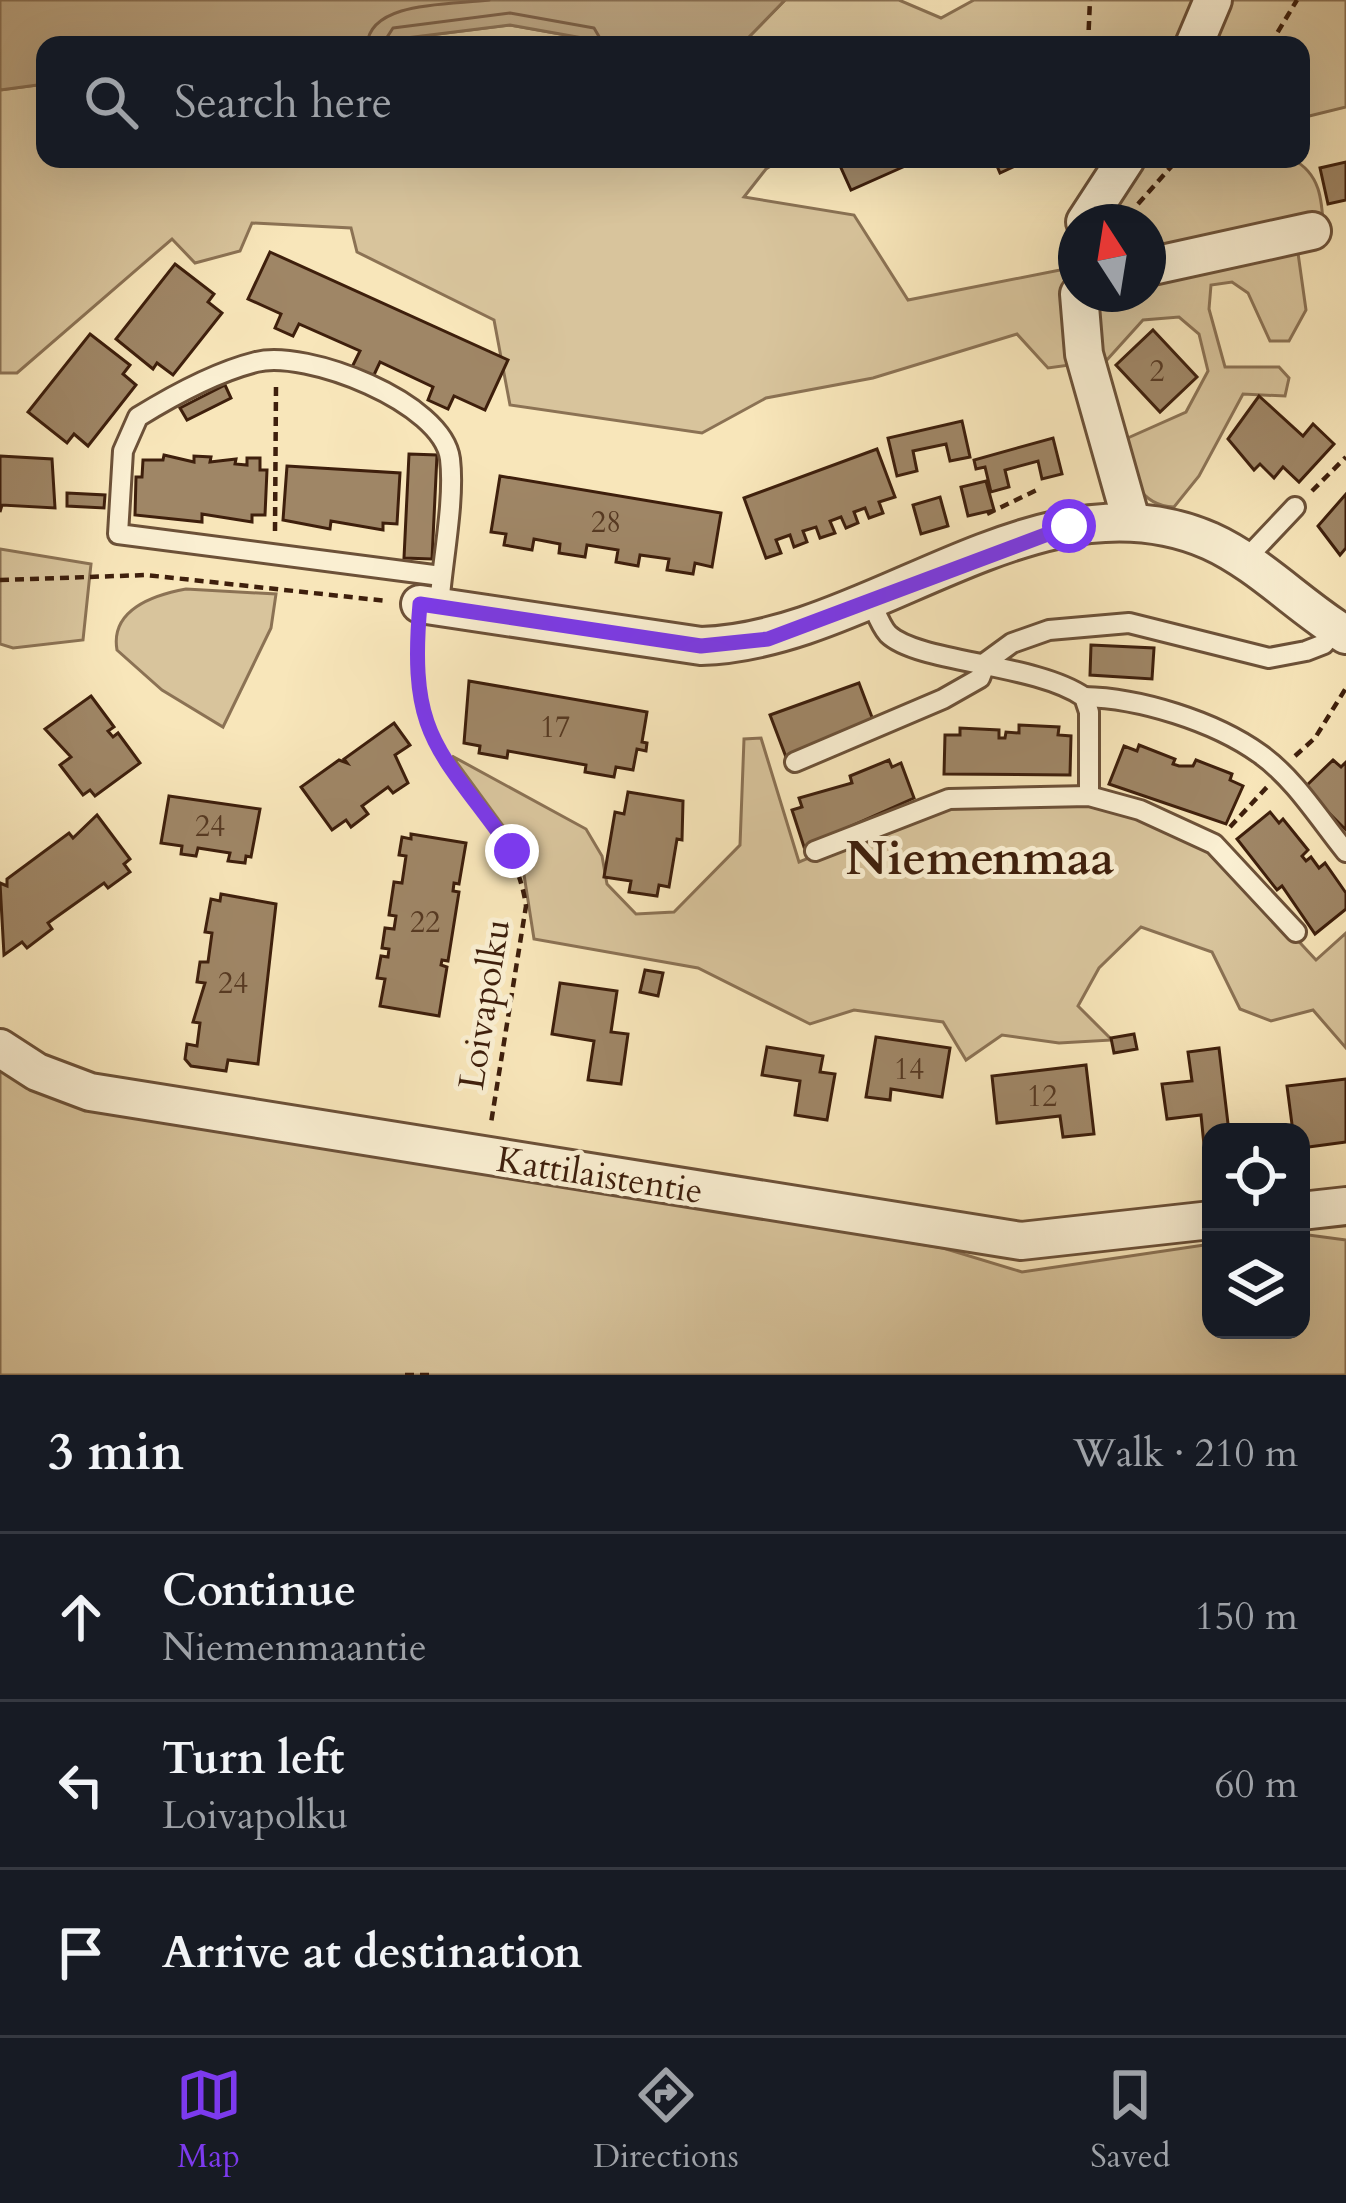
<!DOCTYPE html>
<meta charset="utf-8">
<style>
:root{--surface:#171b24;--page:#242831;--text:#f1f3f6;--muted:#9ea1a6;--line:#363941;--accent:#7c3aed}
body{margin:0;font-family:Cardo,serif;background:var(--page);color:var(--text)}
.controls{position:absolute;right:36px;bottom:36px;display:grid;overflow:hidden;border-radius:24px;box-shadow:0 12px 48px #0002}
.controls button{width:108px;height:108px;display:grid;place-items:center;padding:0;border:0;border-bottom:3px solid var(--line);background:var(--surface);color:var(--text);font:60px sans-serif}
.compass{position:absolute;left:1058px;top:204px;width:108px;height:108px;border-radius:50%;background:var(--surface);box-shadow:0 12px 48px #0002;rotate:348deg}
.stop{position:absolute;width:36px;height:36px;margin:-27px;border:9px solid #7c3aed;border-radius:50%;background:#fff}
.stop.end{background:#7c3aed;border-color:#fff;box-shadow:0 3px 12px #0008}
.list{margin:0;padding:0;list-style:none}
h2{display:flex;justify-content:space-between;align-items:center;height:156px;margin:0;padding:0 48px;font-size:51px}
h2 small{font-size:39px;font-weight:400;color:var(--muted)}
.list li{display:grid;grid-template-columns:78px 1fr auto;gap:36px;align-items:center;box-sizing:border-box;height:168px;padding:0 48px;border-top:3px solid var(--line)}
.list b{display:block;font-size:45px;white-space:nowrap}
.list p{margin:0;font-size:39px;white-space:nowrap;color:var(--muted)}
.list em{font-size:39px;font-style:normal;color:var(--muted)}
.icon{flex:none;width:66px;height:66px;fill:none;stroke:currentColor;stroke-width:2;stroke-linecap:round;stroke-linejoin:round}
.map{position:relative;flex:none;width:1346px;height:1375px;overflow:hidden}
.search{position:absolute;background:var(--surface);box-shadow:0 12px 48px #0002;left:36px;right:36px;top:36px;height:132px;display:flex;align-items:center;gap:30px;box-sizing:border-box;padding:0 42px;border-radius:24px;color:var(--muted);font-size:45px}
.sheet{height:660px;background:var(--surface)}
nav{display:flex;justify-content:space-around;align-items:center;box-sizing:border-box;height:168px;border-top:3px solid var(--line);background:var(--surface);font-size:33px;color:var(--muted)}
nav a{display:grid;justify-items:center;gap:6px}
nav .on{color:var(--accent)}
.map>svg:first-child{display:block}
.green{fill:#d8c49c;stroke:#8b7254;stroke-width:3}
.water{fill:#b9a27f;stroke:#886e51;stroke-width:3}
.lines{fill:none;stroke-linecap:round;stroke-linejoin:round}
.shore{stroke:#7c6046;stroke-width:3}
.building{fill:#9f8666;stroke:#3e1f0c;stroke-width:3}
.lane-casing{stroke:#6c5138;stroke-width:24}
.street-casing{stroke:#6c5138;stroke-width:42}
.path{stroke:#3e1f0c;stroke-width:4.5;stroke-dasharray:9 6;stroke-linecap:butt}
.lane{stroke:#faefd2;stroke-width:18}
.street{stroke:#faefd2;stroke-width:36}
.route{stroke:#7c3aed;stroke-width:15}
.labels{text-anchor:middle;stroke-width:10;stroke-linejoin:round;paint-order:stroke}
.number-label{font-size:30px;fill:#563922}
.street-label{font-size:36px;fill:#3e1f0c;stroke:#faefd2}
.district-label{font-size:48px;font-weight:bold;fill:#3e1f0c;stroke:#faefd2}
</style>
<div class="map">
<svg width="1346" height="1375" viewBox="0 0 1346 1375">
<rect width="100%" height="100%" fill="#f8e6ba"/>
<filter id="stains"><feTurbulence type="fractalNoise" baseFrequency=".00167" numOctaves="4"/><feColorMatrix values="0 0 0 0 .2 0 0 0 0 .09 0 0 0 0 .02 0 0 0 .5 -.17"/></filter>
<radialGradient id="worn" r=".72"><stop offset=".6" stop-color="#630" stop-opacity="0"/><stop offset="1" stop-color="#630" stop-opacity=".3"/></radialGradient>
<g class="green">
<path d="M 785,0 L 899,0 L 941,18 L 974,0 L 1346,0 L 1346,107 L 1301,118 L 1301,45 L 720,45 L 748,38 Z"/>
<path d="M 510,25 L 622,45 L 350,45 Z"/>
<path d="M 45,84 L 45,159 L 782,159 L 766,169 L 744,197 L 854,215 L 908,300 L 1065,269 L 1077,364 L 1048,368 L 1017,334 L 873,378 L 766,398 L 702,433 L 510,405 L 494,320 L 357,252 L 351,228 L 252,223 L 240,251 L 195,263 L 172,239 L 17,373 L 0,373 L 0,90 Z"/>
<path d="M 1102,159 L 1292,159 C 1324,175 1322,207 1324,239 L 1297,246 L 1306,310 L 1289,341 L 1270,341 L 1248,293 L 1232,282 L 1211,285 L 1209,309 L 1225,367 L 1279,367 L 1289,378 L 1285,396 L 1243,394 L 1199,476 L 1174,507 C 1137,506 1129,471 1121,441 L 1186,412 L 1208,371 L 1199,334 L 1179,317 L 1143,320 L 1096,372 L 1087,294 L 1148,294 L 1148,222 L 1096,222 Z"/>
<path d="M 0,549 L 91,564 L 83,640 L 13,648 L 0,644 Z"/>
<path d="M 186,589 L 276,594 L 271,628 L 223,727 L 162,690 L 117,650 C 110,610 153,595 186,589 Z"/>
<path d="M 761,738 L 799,862 C 839,846 879,827 919,813 C 995,788 1112,791 1182,833 C 1235,864 1274,916 1316,960 L 1346,933 L 1346,1048 L 1313,1010 L 1271,1021 L 1240,1009 L 1212,952 L 1141,927 L 1099,968 L 1078,1006 L 1112,1040 L 1059,1043 L 1002,1035 L 966,1060 L 943,1022 L 854,1010 L 810,1024 L 698,968 L 534,939 L 520,849 L 452,756 L 586,829 L 602,856 L 607,884 L 636,914 L 674,912 L 740,845 L 744,739 Z"/>
<path d="M 0,1062 L 62,1098 L 943,1248 L 1022,1272 L 1211,1244 L 1211,1330 L 1301,1330 L 1301,1234 L 1346,1240 L 1346,1375 L 0,1375 Z"/>
</g>
<path class="water" d="M 0,0 L 785,0 L 748,38 L 720,45 L 622,45 L 510,25 L 350,45 L 45,45 L 45,84 L 0,90 Z"/>
<g class="lines">
<g class="shore">
<path d="M 367,45 C 370,0 453,5 489,0"/>
<path d="M 382,45 L 393,28 L 510,13 L 594,28 L 604,45"/>
</g>
</g>
<g class="building">
<path d="M 837,159 L 921,159 L 851,190 Z"/>
<path d="M 994,159 L 1030,159 L 1000,173 Z"/>
<path d="M 1346,162 L 1346,200 L 1328,204 L 1320,168 Z"/>
<path d="M 270,252 L 508,360 L 485,410 L 454,396 L 448,409 L 428,400 L 433,387 L 380,362 L 373,377 L 352,367 L 360,351 L 299,324 L 293,336 L 275,328 L 281,314 L 248,299 Z"/>
<path d="M 175,264 L 214,294 L 208,302 L 222,313 L 173,375 L 157,363 L 153,369 L 116,339 Z"/>
<path d="M 1153,330 L 1197,377 L 1160,412 L 1116,365 Z"/>
<path d="M 90,334 L 130,365 L 123,374 L 136,385 L 88,446 L 74,434 L 67,443 L 28,412 Z"/>
<path d="M 225,385 L 231,398 L 187,420 L 180,408 Z"/>
<path d="M 1259,396 L 1303,436 L 1313,424 L 1334,444 L 1299,482 L 1283,467 L 1274,478 L 1260,464 L 1254,470 L 1228,439 Z"/>
<path d="M 962,421 L 970,457 L 950,461 L 946,444 L 913,451 L 917,471 L 897,476 L 888,438 Z"/>
<path d="M 1053,438 L 1062,474 L 1042,479 L 1038,461 L 1005,470 L 1009,487 L 991,492 L 985,467 L 976,469 L 974,460 Z"/>
<path d="M 877,449 L 895,497 L 879,502 L 883,513 L 869,518 L 865,508 L 854,512 L 858,523 L 846,528 L 841,517 L 830,521 L 835,533 L 820,538 L 816,527 L 803,531 L 807,542 L 794,547 L 790,535 L 776,540 L 781,553 L 766,558 L 744,498 Z"/>
<path d="M 409,454 L 437,455 L 432,559 L 404,558 Z"/>
<path d="M 164,455 L 194,462 L 194,456 L 211,457 L 210,462 L 236,459 L 235,464 L 247,465 L 247,458 L 260,458 L 260,470 L 267,470 L 265,515 L 252,515 L 252,522 L 202,514 L 202,522 L 135,515 L 136,477 L 142,477 L 143,460 L 163,460 Z"/>
<path d="M 0,456 L 52,459 L 55,508 L 2,505 L 0,512 Z"/>
<path d="M 287,466 L 400,473 L 397,524 L 383,523 L 383,530 L 331,521 L 330,529 L 283,520 Z"/>
<path d="M 500,476 L 721,513 L 712,567 L 695,563 L 693,574 L 667,570 L 669,559 L 640,555 L 638,566 L 616,562 L 618,550 L 587,545 L 585,557 L 559,553 L 560,544 L 534,539 L 532,550 L 504,545 L 506,534 L 491,532 Z"/>
<path d="M 986,481 L 994,510 L 968,516 L 961,487 Z"/>
<path d="M 67,493 L 105,495 L 104,508 L 67,506 Z"/>
<path d="M 1346,494 L 1346,548 L 1340,555 L 1318,526 Z"/>
<path d="M 940,497 L 948,526 L 921,534 L 913,505 Z"/>
<path d="M 1091,645 L 1154,648 L 1152,679 L 1090,675 Z"/>
<path d="M 469,681 L 647,712 L 642,742 L 647,743 L 646,751 L 637,749 L 633,770 L 616,767 L 614,777 L 585,772 L 586,765 L 508,751 L 507,758 L 479,753 L 480,746 L 464,743 Z"/>
<path d="M 859,683 L 875,725 L 786,757 L 770,715 Z"/>
<path d="M 91,696 L 114,727 L 108,731 L 113,737 L 118,733 L 140,763 L 95,796 L 90,790 L 83,795 L 60,765 L 71,757 L 45,729 Z"/>
<path d="M 394,723 L 410,745 L 395,755 L 408,783 L 393,793 L 388,787 L 362,806 L 368,814 L 351,827 L 346,820 L 332,830 L 301,787 L 339,760 L 347,763 L 344,759 Z"/>
<path d="M 1019,725 L 1059,727 L 1058,735 L 1071,736 L 1070,775 L 944,774 L 945,735 L 960,735 L 960,728 L 999,730 L 999,738 L 1005,738 L 1006,732 L 1019,733 Z"/>
<path d="M 1139,745 L 1175,759 L 1173,764 L 1179,766 L 1193,766 L 1196,760 L 1232,774 L 1230,780 L 1243,786 L 1226,824 L 1109,784 L 1124,746 L 1137,751 Z"/>
<path d="M 889,760 L 892,767 L 901,763 L 914,798 L 804,847 L 792,810 L 802,807 L 799,798 L 852,783 L 850,776 Z"/>
<path d="M 1333,760 L 1341,767 L 1346,762 L 1346,830 L 1304,788 Z"/>
<path d="M 628,792 L 683,801 L 682,840 L 677,839 L 669,887 L 659,885 L 657,896 L 629,892 L 631,881 L 604,877 L 615,812 L 624,814 Z"/>
<path d="M 169,796 L 260,809 L 251,857 L 246,856 L 245,863 L 228,861 L 230,853 L 198,848 L 196,856 L 181,854 L 182,846 L 161,843 Z"/>
<path d="M 1270,812 L 1279,823 L 1283,819 L 1308,850 L 1302,856 L 1306,861 L 1311,857 L 1319,868 L 1325,863 L 1346,893 L 1346,909 L 1315,934 L 1282,886 L 1277,890 L 1237,839 Z"/>
<path d="M 97,815 L 130,859 L 124,864 L 130,872 L 108,888 L 104,883 L 48,923 L 52,929 L 27,948 L 22,942 L 4,955 L 0,883 L 7,886 L 7,879 L 69,833 L 73,838 Z"/>
<path d="M 411,834 L 466,843 L 459,884 L 454,883 L 453,891 L 459,892 L 448,961 L 442,960 L 441,965 L 447,967 L 439,1016 L 380,1006 L 385,979 L 377,978 L 381,956 L 388,957 L 389,949 L 382,948 L 385,928 L 394,929 L 396,916 L 389,915 L 394,882 L 402,883 L 406,856 L 399,855 L 402,837 L 411,839 Z"/>
<path d="M 221,894 L 276,904 L 258,1064 L 228,1060 L 226,1071 L 191,1066 L 185,1059 L 187,1044 L 197,1046 L 200,1023 L 193,1022 L 205,983 L 197,982 L 200,962 L 208,962 L 212,933 L 205,932 L 211,899 L 220,901 Z"/>
<path d="M 645,970 L 663,973 L 658,996 L 640,992 Z"/>
<path d="M 560,983 L 617,991 L 611,1032 L 628,1034 L 621,1084 L 588,1080 L 594,1041 L 552,1034 Z"/>
<path d="M 1134,1034 L 1137,1049 L 1114,1053 L 1111,1038 Z"/>
<path d="M 876,1037 L 950,1048 L 942,1097 L 891,1089 L 890,1100 L 866,1097 Z"/>
<path d="M 767,1047 L 823,1056 L 820,1072 L 835,1074 L 827,1120 L 795,1115 L 800,1081 L 762,1075 Z"/>
<path d="M 1219,1048 L 1229,1132 L 1211,1132 L 1211,1144 L 1204,1145 L 1201,1115 L 1167,1119 L 1162,1084 L 1192,1081 L 1188,1052 Z"/>
<path d="M 1086,1065 L 1094,1134 L 1063,1137 L 1060,1116 L 997,1123 L 992,1076 Z"/>
<path d="M 1346,1079 L 1346,1142 L 1301,1148 L 1301,1132 L 1293,1132 L 1287,1086 Z"/>
</g>
<g class="lines">
<g class="lane-casing">
<g id="lane">
<path d="M 1244,561 L 1295,507"/>
<path d="M 871,601 C 876,612 880,625 888,634 C 918,663 1035,663 1084,697 L 1089,712 L 1089,796"/>
<path d="M 439,607 C 442,563 455,501 450,459 C 443,402 305,349 256,362 C 216,372 172,396 138,417 L 123,451 L 118,534 L 441,576"/>
<path d="M 1084,697 C 1139,698 1214,721 1260,754 C 1294,778 1320,820 1346,852"/>
<path d="M 795,762 L 943,699 L 980,678 L 986,662 L 1012,643 L 1049,630 L 1129,623 L 1269,658 L 1306,651 L 1324,644 L 1336,629"/>
<path d="M 815,851 L 949,799 L 1089,796 L 1140,810 L 1214,844 L 1296,932"/>
</g>
</g>
<g class="street-casing">
<g id="street">
<path d="M 1194,45 L 1213,0"/>
<path d="M 1085,222 L 1126,159"/>
<path d="M 1148,267 L 1312,231"/>
<path d="M 1079,294 L 1084,354 L 1131,520"/>
<path d="M 420,604 L 701,646 C 872,641 1039,466 1210,541 C 1259,563 1300,607 1346,635"/>
<path d="M 0,1048 L 37,1072 L 90,1092 L 1021,1241 L 1211,1220"/>
<path d="M 1301,1211 L 1346,1206"/>
</g>
</g>
<g class="path">
<path d="M 1088,45 L 1090,0"/>
<path d="M 1270,45 L 1297,0"/>
<path d="M 1138,204 L 1178,159"/>
<path d="M 1312,491 L 1346,457"/>
<path d="M 987,514 L 1041,488"/>
<path d="M 275,531 L 276,386"/>
<path d="M 0,580 L 146,575 L 387,601"/>
<path d="M 417,634 C 414,665 413,698 425,727 C 452,793 516,831 526,906 L 491,1123"/>
<path d="M 1295,756 L 1315,738 L 1346,688"/>
<path d="M 1230,827 L 1267,787"/>
<path d="M 405,1375 L 434,1375"/>
</g>
<use href="#lane" class="lane"/>
<use href="#street" class="street"/>
</g>
<g class="lines">
<path class="route" d="M 512,851 C 439,748 408,739 420,604 L 701,646 L 768,639 L 1069,526"/>
</g>
<g class="labels">
<g class="number-label">
<text x="1157" y="381">2</text>
<text x="606" y="532">28</text>
<text x="555" y="737">17</text>
<text x="210" y="836">24</text>
<text x="425" y="932">22</text>
<text x="233" y="993">24</text>
<text x="909" y="1079">14</text>
<text x="1042" y="1106">12</text>
</g>
<g class="street-label">
<text transform="translate(483 1004) rotate(-81)" y="13">Loivapolku</text>
<text transform="translate(600 1174) rotate(9)" y="13">Kattilaistentie</text>
</g>
<g class="district-label">
<text x="980" y="874">Niemenmaa</text>
</g>
</g>
<rect width="100%" height="100%" filter="url(#stains)"/>
<rect width="100%" height="100%" fill="url(#worn)"/>
</svg>
<div class="controls">
<button><svg class="icon" aria-label="locate" viewBox="0 0 24 24"><circle cx="12" cy="12" r="6"/><path d="M12 2v4M12 18v4M2 12h4M18 12h4"/></svg></button>
<button><svg class="icon" aria-label="layers" viewBox="0 0 24 24"><path d="M12 4l9 5-9 5-9-5zM3 14l9 5 9-5"/></svg></button>
</div>
<svg class="compass" viewBox="-18 -18 36 36"><path d="M0-13l5 13h-10z" fill="#e53935"/><path d="M0 13l5-13h-10z" fill="#9ea1a6"/></svg>
<div class="stop" style="left:1069px;top:526px"></div>
<div class="stop end" style="left:512px;top:851px"></div>
<div class="search"><svg class="icon" aria-label="search" viewBox="0 0 24 24"><circle cx="10" cy="10" r="6"/><path d="M15 15l6 6"/></svg>Search here</div>
</div>
<section class="sheet">
<h2>3 min<small>Walk · 210 m</small></h2>
<ul class="list">
<li><svg class="icon" aria-label="ahead" viewBox="0 0 24 24"><path d="M12 20V5M6 11l6-6 6 6"/></svg><div><b>Continue</b><p>Niemenmaantie</p></div><em>150 m</em></li>
<li><svg class="icon" aria-label="left" viewBox="0 0 24 24"><path d="M17 20v-9H6M10 6l-5 5 5 5"/></svg><div><b>Turn left</b><p>Loivapolku</p></div><em>60 m</em></li>
<li><svg class="icon" aria-label="arrive" viewBox="0 0 24 24"><path d="M6 21V4h12l-3 4 3 4H6"/></svg><div><b>Arrive at destination</b></div></li>
</ul>
</section>
<nav>
<a class="on"><svg class="icon" aria-label="map" viewBox="0 0 24 24"><path d="M3 6l6-2 6 2 6-2v14l-6 2-6-2-6 2zM9 4v14M15 6v14"/></svg>Map</a>
<a><svg class="icon" aria-label="directions" viewBox="0 0 24 24"><path d="M12 3l9 9-9 9-9-9zM9 14v-3h6M13 9l2 2-2 2"/></svg>Directions</a>
<a><svg class="icon" aria-label="saved" viewBox="0 0 24 24"><path d="M7 4h10v16l-5-4-5 4z"/></svg>Saved</a>
</nav>
